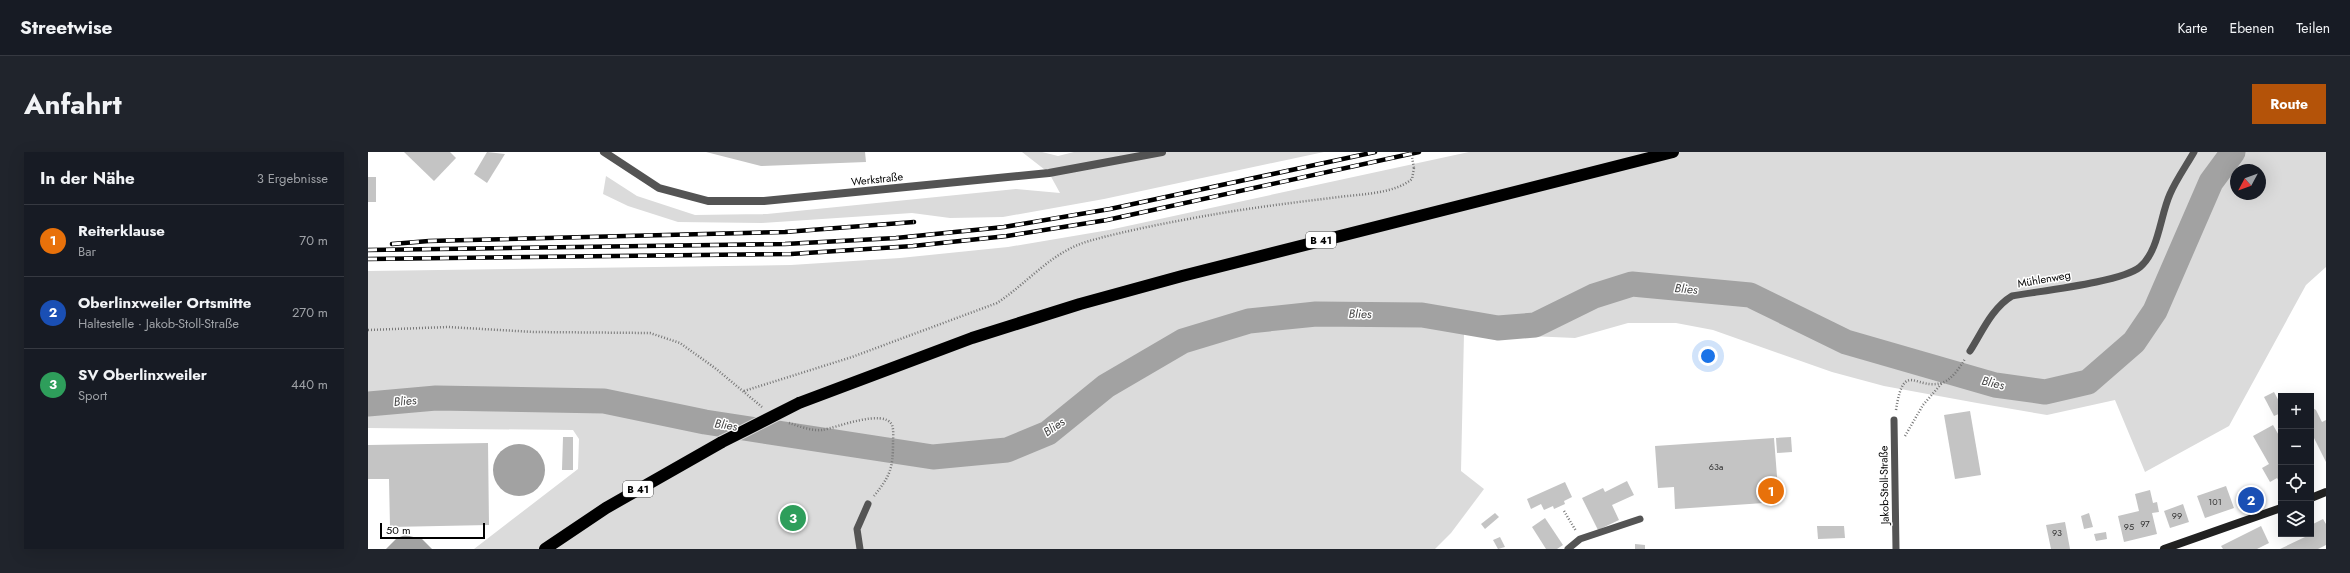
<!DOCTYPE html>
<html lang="de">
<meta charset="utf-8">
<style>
:root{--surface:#171b24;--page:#20242c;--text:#f1f3f6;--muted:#9ea1a6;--line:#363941;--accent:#b45309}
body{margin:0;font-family:Jost,sans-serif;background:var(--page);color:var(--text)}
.controls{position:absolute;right:12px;bottom:12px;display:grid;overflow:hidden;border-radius:0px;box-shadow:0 4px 16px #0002}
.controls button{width:36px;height:36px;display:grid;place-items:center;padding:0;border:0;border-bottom:1px solid var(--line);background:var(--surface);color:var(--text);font:20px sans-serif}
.compass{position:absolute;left:1862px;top:12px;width:36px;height:36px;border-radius:50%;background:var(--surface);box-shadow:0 4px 16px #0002;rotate:229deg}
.scale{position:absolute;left:12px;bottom:10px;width:105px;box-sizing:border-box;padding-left:4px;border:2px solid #000;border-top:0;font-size:11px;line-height:14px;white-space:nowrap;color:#000;-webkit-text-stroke:3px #fff;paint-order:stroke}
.you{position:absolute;left:1340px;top:204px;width:14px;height:14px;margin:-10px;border:3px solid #fff;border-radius:50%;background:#1a73e8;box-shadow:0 0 0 6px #1a73e833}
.badge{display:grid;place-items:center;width:26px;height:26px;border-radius:50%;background:var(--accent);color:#fff;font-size:13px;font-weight:700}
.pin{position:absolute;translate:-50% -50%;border:2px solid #fff;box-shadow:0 1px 4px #0006}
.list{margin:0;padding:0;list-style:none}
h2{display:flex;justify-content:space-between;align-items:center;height:52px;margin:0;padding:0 16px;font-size:17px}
h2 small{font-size:13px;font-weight:400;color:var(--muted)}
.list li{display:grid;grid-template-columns:26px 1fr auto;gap:12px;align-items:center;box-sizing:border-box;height:72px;padding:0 16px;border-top:1px solid var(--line)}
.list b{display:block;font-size:15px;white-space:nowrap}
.list p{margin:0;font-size:13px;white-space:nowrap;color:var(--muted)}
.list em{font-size:13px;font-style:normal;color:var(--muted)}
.icon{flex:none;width:22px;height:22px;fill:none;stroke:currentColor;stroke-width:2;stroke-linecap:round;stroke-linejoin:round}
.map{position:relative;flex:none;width:1958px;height:397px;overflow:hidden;border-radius:0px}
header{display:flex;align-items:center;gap:24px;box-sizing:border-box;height:56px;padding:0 20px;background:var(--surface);border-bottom:1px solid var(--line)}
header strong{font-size:19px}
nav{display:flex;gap:22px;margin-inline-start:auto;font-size:14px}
.intro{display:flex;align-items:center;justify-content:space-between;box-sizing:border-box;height:96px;padding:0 24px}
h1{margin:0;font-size:28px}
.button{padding:10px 18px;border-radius:0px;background:var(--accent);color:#fff;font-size:14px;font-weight:700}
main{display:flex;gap:24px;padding:0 24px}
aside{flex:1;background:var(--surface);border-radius:0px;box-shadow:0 4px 16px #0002}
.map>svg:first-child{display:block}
.green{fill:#dbdbdb;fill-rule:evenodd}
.water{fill:#a2a2a2}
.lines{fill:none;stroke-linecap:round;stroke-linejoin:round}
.river{stroke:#a2a2a2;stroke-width:25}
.building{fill:#c4c4c4}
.highway-casing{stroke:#dbdbdb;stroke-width:14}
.path{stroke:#767676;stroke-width:2.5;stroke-dasharray:1 2;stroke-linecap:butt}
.lane{stroke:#545454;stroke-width:7}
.street{stroke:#545454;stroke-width:8}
.secondary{stroke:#212121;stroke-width:8}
.highway{stroke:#000;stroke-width:12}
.rail-casing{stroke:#000;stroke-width:4.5}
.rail{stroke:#fff;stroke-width:3;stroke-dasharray:9;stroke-linecap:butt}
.highway-bridge-casing{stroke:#dbdbdb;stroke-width:14;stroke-linecap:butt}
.path-bridge{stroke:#767676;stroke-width:2.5;stroke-dasharray:1 2;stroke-linecap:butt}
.highway-bridge{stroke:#000;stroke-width:12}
.labels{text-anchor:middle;stroke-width:3;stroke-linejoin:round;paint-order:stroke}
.number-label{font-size:9px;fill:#313131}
.shield{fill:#fff;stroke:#4c4c4c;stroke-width:1}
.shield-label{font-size:10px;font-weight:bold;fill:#000}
.street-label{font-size:11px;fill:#000;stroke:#fff}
.water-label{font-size:12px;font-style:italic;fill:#434343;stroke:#fff}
</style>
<header>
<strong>Streetwise</strong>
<nav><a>Karte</a><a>Ebenen</a><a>Teilen</a></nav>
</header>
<div class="intro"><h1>Anfahrt</h1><a class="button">Route</a></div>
<main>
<aside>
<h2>In der Nähe<small>3 Ergebnisse</small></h2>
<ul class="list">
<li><span class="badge" style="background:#e8710a">1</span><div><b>Reiterklause</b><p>Bar</p></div><em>70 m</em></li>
<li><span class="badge" style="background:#1a4fb4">2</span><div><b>Oberlinxweiler Ortsmitte</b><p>Haltestelle · Jakob-Stoll-Straße</p></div><em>270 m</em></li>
<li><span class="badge" style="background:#2e9e5b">3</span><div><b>SV Oberlinxweiler</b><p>Sport</p></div><em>440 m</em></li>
</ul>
</aside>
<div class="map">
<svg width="1958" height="397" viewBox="0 0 1958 397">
<rect width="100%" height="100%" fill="#fff"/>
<g class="green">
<path d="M 654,0 L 674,0 L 690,4 L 706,0 L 956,0 L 736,47 L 635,65 L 582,66 L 544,61 L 394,71 L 310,70 L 260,54 L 235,42 L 238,24 L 269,44 L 327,63 L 399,62 L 648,37 L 692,41 L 681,21 Z"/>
<path d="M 1101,0 L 1958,0 L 1958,115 L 1938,133 L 1861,274 L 1777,320 L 1747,248 L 1679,263 L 1609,251 L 1516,234 L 1464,220 L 1345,178 L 1308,171 L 1260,171 L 1207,186 L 1096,181 L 1093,319 L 1116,337 L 1083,381 L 1067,397 L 106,397 L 210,317 L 211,287 L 205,278 L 0,276 L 0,119 L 423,113 L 532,106 L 640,95 L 741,78 ZM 1868,18 L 1892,18 L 1892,42 L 1868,42 Z"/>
</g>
<g class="water">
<circle cx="151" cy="318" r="26"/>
<path d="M 37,383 L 54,387 L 64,397 L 18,397 L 29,386 Z"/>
</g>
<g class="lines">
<path class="river" d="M 0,252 L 68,246 L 236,249 L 337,270 L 565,305 L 639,298 L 680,281 L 738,234 L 815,189 L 881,169 L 948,162 L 1054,163 L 1130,176 L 1167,173 L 1226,144 L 1264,132 L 1382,143 L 1478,190 L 1627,233 L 1677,240 L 1720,230 L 1766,190 L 1787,159 L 1843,30 L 1865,0"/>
</g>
<g class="building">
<path d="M 36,0 L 82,0 L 88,6 L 66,29 Z"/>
<path d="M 119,0 L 137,2 L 119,31 L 106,22 Z"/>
<path d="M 338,0 L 497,0 L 498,10 L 393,14 Z"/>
<rect x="0" y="25" width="8" height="25"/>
<path d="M 1906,240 L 1913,253 L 1913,261 L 1906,264 L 1896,245 Z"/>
<path d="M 1943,255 L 1948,258 L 1954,270 L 1958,268 L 1958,310 L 1943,280 Z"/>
<path d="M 1602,259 L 1613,323 L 1587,327 L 1576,263 Z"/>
<path d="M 1905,273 L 1913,287 L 1913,333 L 1909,326 L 1902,330 L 1894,316 L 1901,312 L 1885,284 Z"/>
<path d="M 195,285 L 205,285 L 205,318 L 194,318 Z"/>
<path d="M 1423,285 L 1424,300 L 1409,301 L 1408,286 Z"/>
<path d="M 1406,286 L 1411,350 L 1307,357 L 1306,335 L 1290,336 L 1287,294 Z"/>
<path d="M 120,291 L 121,373 L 22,375 L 21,327 L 0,327 L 0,293 Z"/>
<path d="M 1259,329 L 1266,343 L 1244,353 L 1251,368 L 1230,378 L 1214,346 L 1235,336 L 1237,340 Z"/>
<path d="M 1197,330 L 1204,345 L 1196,349 L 1197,352 L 1186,357 L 1185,354 L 1176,358 L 1173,352 L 1163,357 L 1159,347 Z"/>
<path d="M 1858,334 L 1866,356 L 1837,366 L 1829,344 Z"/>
<path d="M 1782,338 L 1785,351 L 1789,350 L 1791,360 L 1784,361 L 1789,382 L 1756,390 L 1750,364 L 1771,359 L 1767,342 Z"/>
<path d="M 1815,352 L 1821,370 L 1802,376 L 1796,359 Z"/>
<path d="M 1127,361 L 1131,365 L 1117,377 L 1113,372 Z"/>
<path d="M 1721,361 L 1725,375 L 1716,377 L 1713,364 Z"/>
<path d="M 1177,366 L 1195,393 L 1189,397 L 1178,397 L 1164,375 Z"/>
<path d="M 1955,367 L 1958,372 L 1958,393 L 1950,397 L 1912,397 L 1937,385 L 1936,382 L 1943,382 L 1943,373 Z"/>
<path d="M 1697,370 L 1702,397 L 1683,397 L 1678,373 Z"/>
<path d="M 1449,374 L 1476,374 L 1477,386 L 1450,387 Z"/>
<path d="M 1893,374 L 1901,391 L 1889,397 L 1855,397 L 1853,394 Z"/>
<path d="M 1738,380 L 1739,387 L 1728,389 L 1726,382 Z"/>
<path d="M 1132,385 L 1137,395 L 1130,397 L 1125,388 Z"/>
<path d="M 1267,392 L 1277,393 L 1277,397 L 1267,397 Z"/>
</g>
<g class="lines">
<g class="highway-casing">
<g id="highway">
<path d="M 431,251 L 604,186 L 712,152 L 814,124 L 1305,0"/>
<path d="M 177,397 L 238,356 L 354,290"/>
</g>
</g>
<g class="path">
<path d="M 0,178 L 80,175 L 166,180 L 282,181 L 312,191 L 347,216 L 394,255"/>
<path d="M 376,239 L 484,205 L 629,151 C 661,130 683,100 721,89 C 760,78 808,69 848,62 C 889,55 930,50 971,45 C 993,42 1026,42 1044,27 L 1046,16"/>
<path d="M 1528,258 C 1536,205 1549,241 1576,230 C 1585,226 1592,215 1597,207"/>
<path d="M 421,271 C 431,274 443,279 454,278 C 468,276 516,256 524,273 C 526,278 525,286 525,291 C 525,317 522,324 506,344"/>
<path d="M 1537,284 L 1555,253 L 1574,231"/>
<path d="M 1196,359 L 1208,379"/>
</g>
<g class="lane">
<path d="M 1602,199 C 1614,180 1624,156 1644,144 C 1671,139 1754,130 1772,115 C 1791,99 1792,64 1802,42 C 1808,28 1818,14 1826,0"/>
<path d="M 1526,268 L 1528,397"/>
<path d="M 492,397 L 489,377 L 500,352"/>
<path d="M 1200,397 L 1212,387 L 1272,367"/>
</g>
<path class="street" d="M 236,0 L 291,36 L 340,49 L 396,49 L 681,21 L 794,0"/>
<g class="secondary">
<path d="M 1943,346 L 1958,340"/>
<path d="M 1796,397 L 1913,356"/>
</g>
<use href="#highway" class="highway"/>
<g class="rail-casing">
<g id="rail">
<path d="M 24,92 L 61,89 L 417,80 L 546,70"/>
<path d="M 0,98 L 417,92 L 528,86 L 636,75 L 742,57 L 1007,0"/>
<path d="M 0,107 L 423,102 L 545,94 L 639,84 L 739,68 L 1051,0"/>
</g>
</g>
<use href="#rail" class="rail"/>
<g class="highway-bridge-casing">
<path id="highway-bridge" d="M 354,290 L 431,251"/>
</g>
<path class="path-bridge" d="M 1043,0 L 1046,16"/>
<use href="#highway-bridge" class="highway-bridge"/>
</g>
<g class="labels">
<g class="number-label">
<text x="1348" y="318">63a</text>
<text x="1847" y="353">101</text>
<text x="1809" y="367">99</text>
<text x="1777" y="375">97</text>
<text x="1761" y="378">95</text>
<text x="1689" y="384">93</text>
</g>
<g class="shield">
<rect x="938" y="80" width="30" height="16" rx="3"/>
<rect x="255" y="329" width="30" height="16" rx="3"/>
</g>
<g class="shield-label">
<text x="953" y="92">B 41</text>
<text x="270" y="341">B 41</text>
</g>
<g class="street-label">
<text transform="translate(509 27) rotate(-6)" y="4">Werkstraße</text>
<text transform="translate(1676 127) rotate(-10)" y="4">Mühlenweg</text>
<text transform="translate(1516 333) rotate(-91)" y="4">Jakob-Stoll-Straße</text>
</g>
<g class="water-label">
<text transform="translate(1318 137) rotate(5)" y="4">Blies</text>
<text transform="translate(992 162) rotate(1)" y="4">Blies</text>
<text transform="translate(1625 231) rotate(13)" y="4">Blies</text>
<text transform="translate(37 249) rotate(-5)" y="4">Blies</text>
<text transform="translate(358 273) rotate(9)" y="4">Blies</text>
<text transform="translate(686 275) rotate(-35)" y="4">Blies</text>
</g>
</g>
</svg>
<div class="controls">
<button>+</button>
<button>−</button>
<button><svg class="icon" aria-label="locate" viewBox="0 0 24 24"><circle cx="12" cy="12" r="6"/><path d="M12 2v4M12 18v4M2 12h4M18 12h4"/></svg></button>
<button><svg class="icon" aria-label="layers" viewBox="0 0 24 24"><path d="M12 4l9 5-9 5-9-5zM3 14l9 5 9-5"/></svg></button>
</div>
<svg class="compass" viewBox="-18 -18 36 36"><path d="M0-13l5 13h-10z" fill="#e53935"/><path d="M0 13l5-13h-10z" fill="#9ea1a6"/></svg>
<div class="scale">50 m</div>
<div class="you"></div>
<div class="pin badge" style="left:1403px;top:339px;background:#e8710a">1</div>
<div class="pin badge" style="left:1883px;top:348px;background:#1a4fb4">2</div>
<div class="pin badge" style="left:425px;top:366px;background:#2e9e5b">3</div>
</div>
</main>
